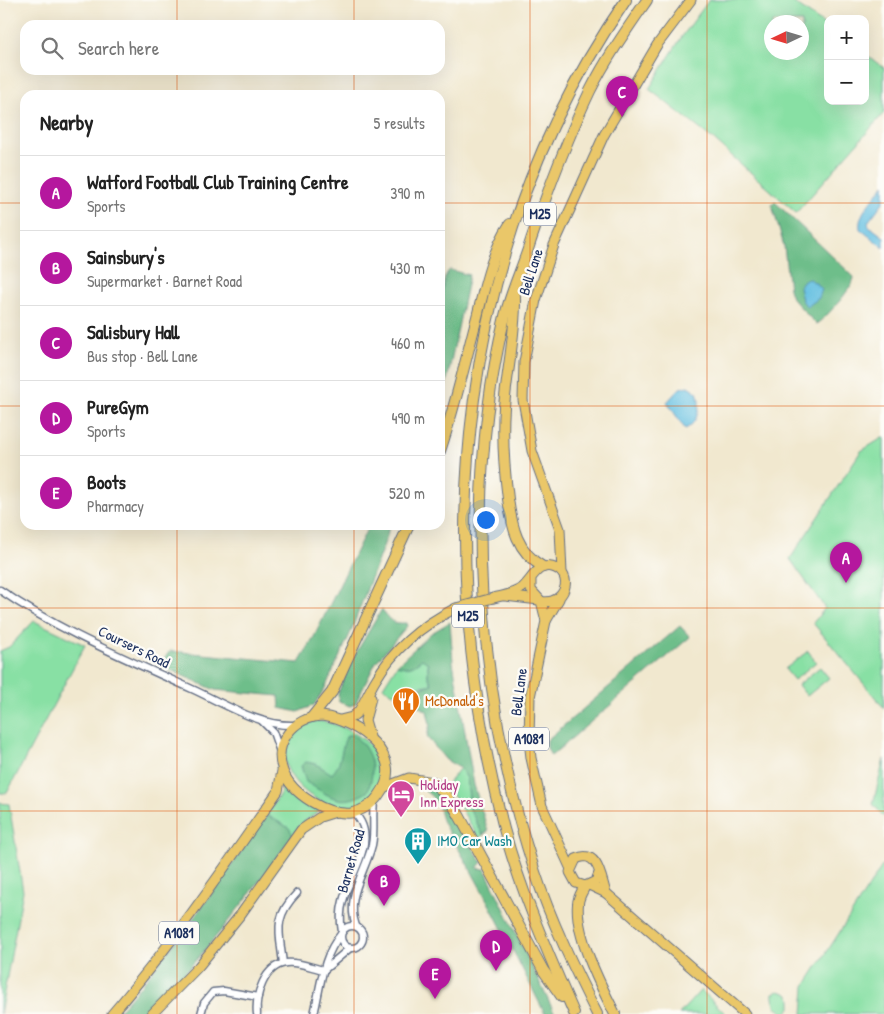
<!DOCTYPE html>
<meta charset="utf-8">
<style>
:root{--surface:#fff;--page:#f6f6f6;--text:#222;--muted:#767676;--line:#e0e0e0;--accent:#b5179e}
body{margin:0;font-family:"Patrick Hand",sans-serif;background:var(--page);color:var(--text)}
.controls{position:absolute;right:15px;top:15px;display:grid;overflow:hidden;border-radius:10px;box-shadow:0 5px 20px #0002}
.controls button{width:45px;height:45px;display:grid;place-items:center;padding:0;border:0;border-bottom:1px solid var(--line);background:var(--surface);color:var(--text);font:25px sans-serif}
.compass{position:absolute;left:764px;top:15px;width:45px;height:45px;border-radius:50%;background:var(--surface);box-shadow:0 5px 20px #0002;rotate:266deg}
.you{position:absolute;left:485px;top:519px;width:18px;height:18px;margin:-12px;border:4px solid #fff;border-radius:50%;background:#1a73e8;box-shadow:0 0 0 8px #1a73e833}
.badge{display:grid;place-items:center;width:32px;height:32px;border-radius:50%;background:var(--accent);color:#fff;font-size:16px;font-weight:700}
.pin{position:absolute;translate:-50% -41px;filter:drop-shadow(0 1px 2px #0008)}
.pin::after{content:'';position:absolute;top:26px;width:18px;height:15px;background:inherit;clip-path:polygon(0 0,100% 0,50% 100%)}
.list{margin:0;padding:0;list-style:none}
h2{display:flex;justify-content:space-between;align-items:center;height:65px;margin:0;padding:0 20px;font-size:21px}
h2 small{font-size:16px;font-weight:400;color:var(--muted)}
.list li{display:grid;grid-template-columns:32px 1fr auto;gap:15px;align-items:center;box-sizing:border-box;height:75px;padding:0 20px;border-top:1px solid var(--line)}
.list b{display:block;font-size:19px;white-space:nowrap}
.list p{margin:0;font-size:16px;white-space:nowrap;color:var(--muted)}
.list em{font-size:16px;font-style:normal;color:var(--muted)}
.icon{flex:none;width:28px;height:28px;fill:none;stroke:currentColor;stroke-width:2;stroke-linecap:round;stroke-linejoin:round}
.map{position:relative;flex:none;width:884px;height:1014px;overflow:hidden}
.search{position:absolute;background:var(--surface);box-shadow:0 5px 20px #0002;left:20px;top:20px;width:425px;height:55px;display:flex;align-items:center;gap:12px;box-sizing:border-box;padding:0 18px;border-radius:15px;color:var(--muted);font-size:19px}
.panel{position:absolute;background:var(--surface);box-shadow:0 5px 20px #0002;left:20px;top:90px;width:425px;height:440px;border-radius:15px}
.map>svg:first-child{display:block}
.green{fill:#88e0a4;stroke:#528881;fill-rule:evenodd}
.forest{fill:#6ebe8a;stroke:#447674}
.water{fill:#63bfe1;stroke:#3f77a0}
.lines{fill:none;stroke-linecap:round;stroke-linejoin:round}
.minor-casing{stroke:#667086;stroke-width:9}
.major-casing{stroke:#667086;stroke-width:11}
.highway-casing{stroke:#667086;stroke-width:12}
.minor{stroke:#fff;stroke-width:6}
.major{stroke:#eac769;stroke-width:9}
.highway{stroke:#eac769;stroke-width:10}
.major-bridge-casing{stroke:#667086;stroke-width:11;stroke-linecap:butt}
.major-bridge{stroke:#eac769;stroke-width:9}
.grid{fill:none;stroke:#de5710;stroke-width:1;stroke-opacity:0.55}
.labels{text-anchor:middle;stroke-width:4.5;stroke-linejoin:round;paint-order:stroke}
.shield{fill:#fdfcf7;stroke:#5f6c8c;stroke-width:1}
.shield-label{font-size:14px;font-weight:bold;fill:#1b2f5e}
.street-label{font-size:15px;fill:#1b2f5e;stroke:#fdfcf7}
.food-label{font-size:15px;fill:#c56008;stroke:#fdfcf7;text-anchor:start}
.hotel-label{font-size:15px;fill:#b23c85;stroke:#fdfcf7;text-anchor:start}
.culture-label{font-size:15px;fill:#0d838f;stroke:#fdfcf7;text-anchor:start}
</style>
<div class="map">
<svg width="884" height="1014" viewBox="0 0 884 1014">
<rect width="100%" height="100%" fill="#fdfcf7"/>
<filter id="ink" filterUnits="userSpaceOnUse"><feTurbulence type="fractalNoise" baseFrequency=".02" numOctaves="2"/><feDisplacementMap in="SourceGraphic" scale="10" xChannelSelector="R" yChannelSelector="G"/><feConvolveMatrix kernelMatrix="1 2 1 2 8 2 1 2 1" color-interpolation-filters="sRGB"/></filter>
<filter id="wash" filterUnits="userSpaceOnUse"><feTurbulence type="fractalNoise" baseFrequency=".0096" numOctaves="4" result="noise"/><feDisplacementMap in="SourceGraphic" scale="20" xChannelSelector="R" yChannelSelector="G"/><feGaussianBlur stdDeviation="1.12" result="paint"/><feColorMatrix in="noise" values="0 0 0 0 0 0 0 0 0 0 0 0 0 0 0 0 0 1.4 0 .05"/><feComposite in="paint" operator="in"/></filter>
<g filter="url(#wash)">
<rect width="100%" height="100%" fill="#f1e8cf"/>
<g class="green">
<path d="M 709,0 L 790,0 L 828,27 L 828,101 L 865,101 L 865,54 L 884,68 L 884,113 L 796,213 L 714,140 L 649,89 L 681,38 ZM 772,22 L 802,22 L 802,52 L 772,52 Z"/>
<path d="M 884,437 L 884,708 L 813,623 L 825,608 L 790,559 L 861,451 Z"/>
<path d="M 34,621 L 85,645 L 7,793 L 0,793 L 0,651 L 9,647 Z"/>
<path d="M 808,651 L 816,662 L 794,680 L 785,669 Z"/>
<path d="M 422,658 L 428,663 L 428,676 L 432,684 L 416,687 L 402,698 L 383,687 L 397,665 L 405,667 Z"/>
<path d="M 820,667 L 829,678 L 807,696 L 798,685 Z"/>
<path d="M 314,721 C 352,720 415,767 367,801 C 325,831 239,750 314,721 Z"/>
<path d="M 884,759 L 884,817 L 873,804 Z"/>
<path d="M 460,768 L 467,778 L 470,809 L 483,835 L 479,839 L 455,798 L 445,787 Z"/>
<path d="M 284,787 L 299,800 L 320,811 L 301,824 L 293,835 L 267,815 Z"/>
<path d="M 0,803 L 9,804 L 23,891 L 0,1014 Z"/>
<path d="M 884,863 L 884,1014 L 803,1014 L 805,986 Z"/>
<path d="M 701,990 L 726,1014 L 679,1014 Z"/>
<path d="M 779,991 L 788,994 L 791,998 L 791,1008 L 786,1013 C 777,1012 772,1002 773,993 Z"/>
</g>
<g class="forest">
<path d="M 775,202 L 854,277 C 854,287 825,319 816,324 L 792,298 L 789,289 L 784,246 L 772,205 Z"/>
<path d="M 450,270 L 469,275 L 440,414 C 440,393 435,277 450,270 Z"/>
<path d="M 369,525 L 389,525 L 387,536 L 350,634 L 325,688 L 314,705 L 298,712 L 280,708 L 279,696 L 215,690 L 159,665 L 170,651 L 299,663 L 312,641 Z"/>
<path d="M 382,609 C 388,620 392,624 406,623 L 407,626 L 376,662 L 355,704 L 350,706 L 339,702 L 338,693 L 353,658 Z"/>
<path d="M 450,622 L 453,662 L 474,785 L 488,831 L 483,835 L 470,809 L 467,778 L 460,768 L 446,760 L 427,737 L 430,724 L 427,711 L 416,705 L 401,704 L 402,698 C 411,689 420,689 432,684 L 428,676 L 428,663 L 422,659 C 413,666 409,669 397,665 L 430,634 Z"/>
<path d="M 680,626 L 690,637 L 551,756 L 547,748 L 547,740 Z"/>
<path d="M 347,735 L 353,735 C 372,750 377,770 367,792 C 340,808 330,796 306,782 L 301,766 L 306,762 L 316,764 L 332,774 C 343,762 340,749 347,735 Z"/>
<path d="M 426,788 L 435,790 L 482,862 L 477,868 L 485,869 L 555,1014 L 545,1014 C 513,951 483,888 446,828 C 435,809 445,806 424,790 Z"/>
<path d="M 267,815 L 289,828 L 293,835 C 248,899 201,958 147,1014 L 116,1014 C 172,952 219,883 267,815 Z"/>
</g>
<g class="water">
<path d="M 884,184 L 884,201 L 868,222 L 869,226 L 884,237 L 884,248 L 860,229 C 857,212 876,198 884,184 Z"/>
<path d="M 809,279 L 816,283 L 822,289 L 819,298 L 807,307 L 802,300 L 799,287 L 804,280 Z"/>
<path d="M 688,386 L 697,392 C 702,404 698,424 685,429 L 667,402 L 680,388 Z"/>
</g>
</g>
<g filter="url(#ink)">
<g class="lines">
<g class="minor-casing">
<g id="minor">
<path d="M 0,590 C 59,631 127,659 192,689 C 223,703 260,727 295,725"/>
<path d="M 262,721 L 273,732 L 280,752"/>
<circle cx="352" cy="937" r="11"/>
<path d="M 356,926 C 345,897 365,873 372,845 C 375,831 372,817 374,802"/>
<path d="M 342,932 C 340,921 340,912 343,901 C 350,873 381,837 353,812"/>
<path d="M 283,963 C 279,931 273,918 297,893"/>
<path d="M 324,970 L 350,948"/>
<path d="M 201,1014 L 204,1003 L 213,992 L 224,991 L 258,997"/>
<path d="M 257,1014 C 255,996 264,966 286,963 C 297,961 313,968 324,970"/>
<path d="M 314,1014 C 321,985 322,957 341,934"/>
</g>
</g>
<g class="major-casing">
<g id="major">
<path d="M 562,573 L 560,529 L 532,451 L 523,400 L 524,362 L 536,300 L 554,245 L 604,135 L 657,45 L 691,0"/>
<path d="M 505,596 L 539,600"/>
<path d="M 493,598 C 503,596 514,594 522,588 C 532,580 537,563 552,567 C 576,573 565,607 541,601 L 531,590 L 531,579"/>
<path d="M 541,601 L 546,621 L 530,697 L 529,740 L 531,758 L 542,806 L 570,867"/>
<path d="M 546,621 L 559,599"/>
<path d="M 322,716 C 357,721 408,756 379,795 C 373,804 362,811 351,813 C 327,815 292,795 283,771 C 272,743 294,717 322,716 Z"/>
<path d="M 340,720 L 352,717 L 358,712 C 365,702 369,691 375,681 C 394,648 422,625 456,608"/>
<path d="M 370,737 L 365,720 L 371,698"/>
<path d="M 385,787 L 409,778 L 433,782"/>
<path d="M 599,873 L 596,881 L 585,886 L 576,883 L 570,872 L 576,859 C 598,848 601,878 606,893"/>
<path d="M 589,885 L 606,893 L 745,1014"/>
<path d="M 112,1014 C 173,943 225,867 278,791 L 282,771"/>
<path d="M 152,1014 L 198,967 L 241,914 L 301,830 L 320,817 L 336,812"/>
</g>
</g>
<g class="highway-casing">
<g id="highway">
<path d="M 515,296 C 516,333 507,370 504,407 C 502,437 504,468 508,499 C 512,527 517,552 543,567"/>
<path d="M 440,451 C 455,407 465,362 477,317 C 485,285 492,252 510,224"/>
<path d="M 312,717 L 332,692 L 409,525"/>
<path d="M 433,782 L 448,797 L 459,815 L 543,970 L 562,997"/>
<path d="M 585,886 C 582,892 578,897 578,904 C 575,936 601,986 615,1014"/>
<path d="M 574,1013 C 548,953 521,892 504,829 C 430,545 457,245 626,0"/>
<path d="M 597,1014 C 574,968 551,921 535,872 C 478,699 462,494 505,316 C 511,291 523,266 531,240 C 548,190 567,139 590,91 C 606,59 627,29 647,0"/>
</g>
</g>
<use href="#minor" class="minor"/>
<use href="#major" class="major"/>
<use href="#highway" class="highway"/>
<g class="major-bridge-casing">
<path id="major-bridge" d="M 456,608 L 493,598"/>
</g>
<use href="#major-bridge" class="major-bridge"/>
</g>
</g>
<path class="grid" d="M 177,0 L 177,25M 354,0 L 354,25M 530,0 L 530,1014M 707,0 L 707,1014M 177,70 L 177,95M 354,70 L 354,95M 0,203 L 25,203M 440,203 L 884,203M 0,406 L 25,406M 440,406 L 884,406M 177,525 L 177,1014M 354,525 L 354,1014M 0,608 L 884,608M 0,811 L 884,811"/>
<defs>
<g id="restaurant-pin" transform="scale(1.4375)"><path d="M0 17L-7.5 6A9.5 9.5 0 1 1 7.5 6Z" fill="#e8710a" stroke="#fdfcf7"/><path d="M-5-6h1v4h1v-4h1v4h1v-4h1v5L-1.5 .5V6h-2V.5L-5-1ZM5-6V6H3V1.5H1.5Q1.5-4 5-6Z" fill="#fff"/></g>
<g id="hotel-pin" transform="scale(1.4375)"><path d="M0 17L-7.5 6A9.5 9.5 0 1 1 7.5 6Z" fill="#d1479c" stroke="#fdfcf7"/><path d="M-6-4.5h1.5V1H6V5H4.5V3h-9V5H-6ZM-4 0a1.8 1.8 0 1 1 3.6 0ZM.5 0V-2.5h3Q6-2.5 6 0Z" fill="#fff"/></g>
<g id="building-pin" transform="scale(1.4375)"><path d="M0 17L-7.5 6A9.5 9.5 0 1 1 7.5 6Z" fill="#0f9aa8" stroke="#fdfcf7"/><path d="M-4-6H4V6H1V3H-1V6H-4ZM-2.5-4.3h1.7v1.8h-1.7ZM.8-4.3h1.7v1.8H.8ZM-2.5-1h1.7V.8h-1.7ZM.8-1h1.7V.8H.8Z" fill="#fff"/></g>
</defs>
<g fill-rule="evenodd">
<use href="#restaurant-pin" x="406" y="701"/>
<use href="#hotel-pin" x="401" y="794"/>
<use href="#building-pin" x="418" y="841"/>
</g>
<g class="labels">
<g class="shield">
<rect x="524" y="202.5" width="32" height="23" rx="4"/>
<rect x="452" y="604.5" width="32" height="23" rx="4"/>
<rect x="509" y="727.5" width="40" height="23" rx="4"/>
<rect x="159" y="921.5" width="40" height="23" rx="4"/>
</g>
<g class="shield-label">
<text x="540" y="219">M25</text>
<text x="468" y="621">M25</text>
<text x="529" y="744">A1081</text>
<text x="179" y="938">A1081</text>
</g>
<g class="street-label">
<text transform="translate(531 272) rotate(-72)" y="5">Bell Lane</text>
<text transform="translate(134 647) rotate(26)" y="5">Coursers Road</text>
<text transform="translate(519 692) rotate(-83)" y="5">Bell Lane</text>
<text transform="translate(351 861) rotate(-74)" y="5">Barnet Road</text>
</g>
<g class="food-label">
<text x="425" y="706">McDonald's</text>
</g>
<g class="hotel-label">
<text x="420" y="790">Holiday<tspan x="420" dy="17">Inn Express</tspan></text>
</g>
<g class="culture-label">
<text x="437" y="846">IMO Car Wash</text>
</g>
</g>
</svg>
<div class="controls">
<button>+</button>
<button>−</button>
</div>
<svg class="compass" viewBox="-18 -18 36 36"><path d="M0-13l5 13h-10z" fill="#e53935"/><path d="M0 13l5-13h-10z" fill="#767676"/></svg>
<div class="you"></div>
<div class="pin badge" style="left:846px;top:583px">A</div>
<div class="pin badge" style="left:384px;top:906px">B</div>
<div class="pin badge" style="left:622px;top:117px">C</div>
<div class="pin badge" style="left:496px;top:971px">D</div>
<div class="pin badge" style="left:435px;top:999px">E</div>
<div class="search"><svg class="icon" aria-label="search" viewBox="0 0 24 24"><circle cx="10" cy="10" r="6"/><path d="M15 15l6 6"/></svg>Search here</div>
<section class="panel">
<h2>Nearby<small>5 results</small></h2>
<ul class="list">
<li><span class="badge">A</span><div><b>Watford Football Club Training Centre</b><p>Sports</p></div><em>390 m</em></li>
<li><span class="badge">B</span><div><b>Sainsbury's</b><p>Supermarket · Barnet Road</p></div><em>430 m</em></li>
<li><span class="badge">C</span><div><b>Salisbury Hall</b><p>Bus stop · Bell Lane</p></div><em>460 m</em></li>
<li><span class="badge">D</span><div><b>PureGym</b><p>Sports</p></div><em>490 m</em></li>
<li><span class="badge">E</span><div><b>Boots</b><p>Pharmacy</p></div><em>520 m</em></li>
</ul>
</section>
</div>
